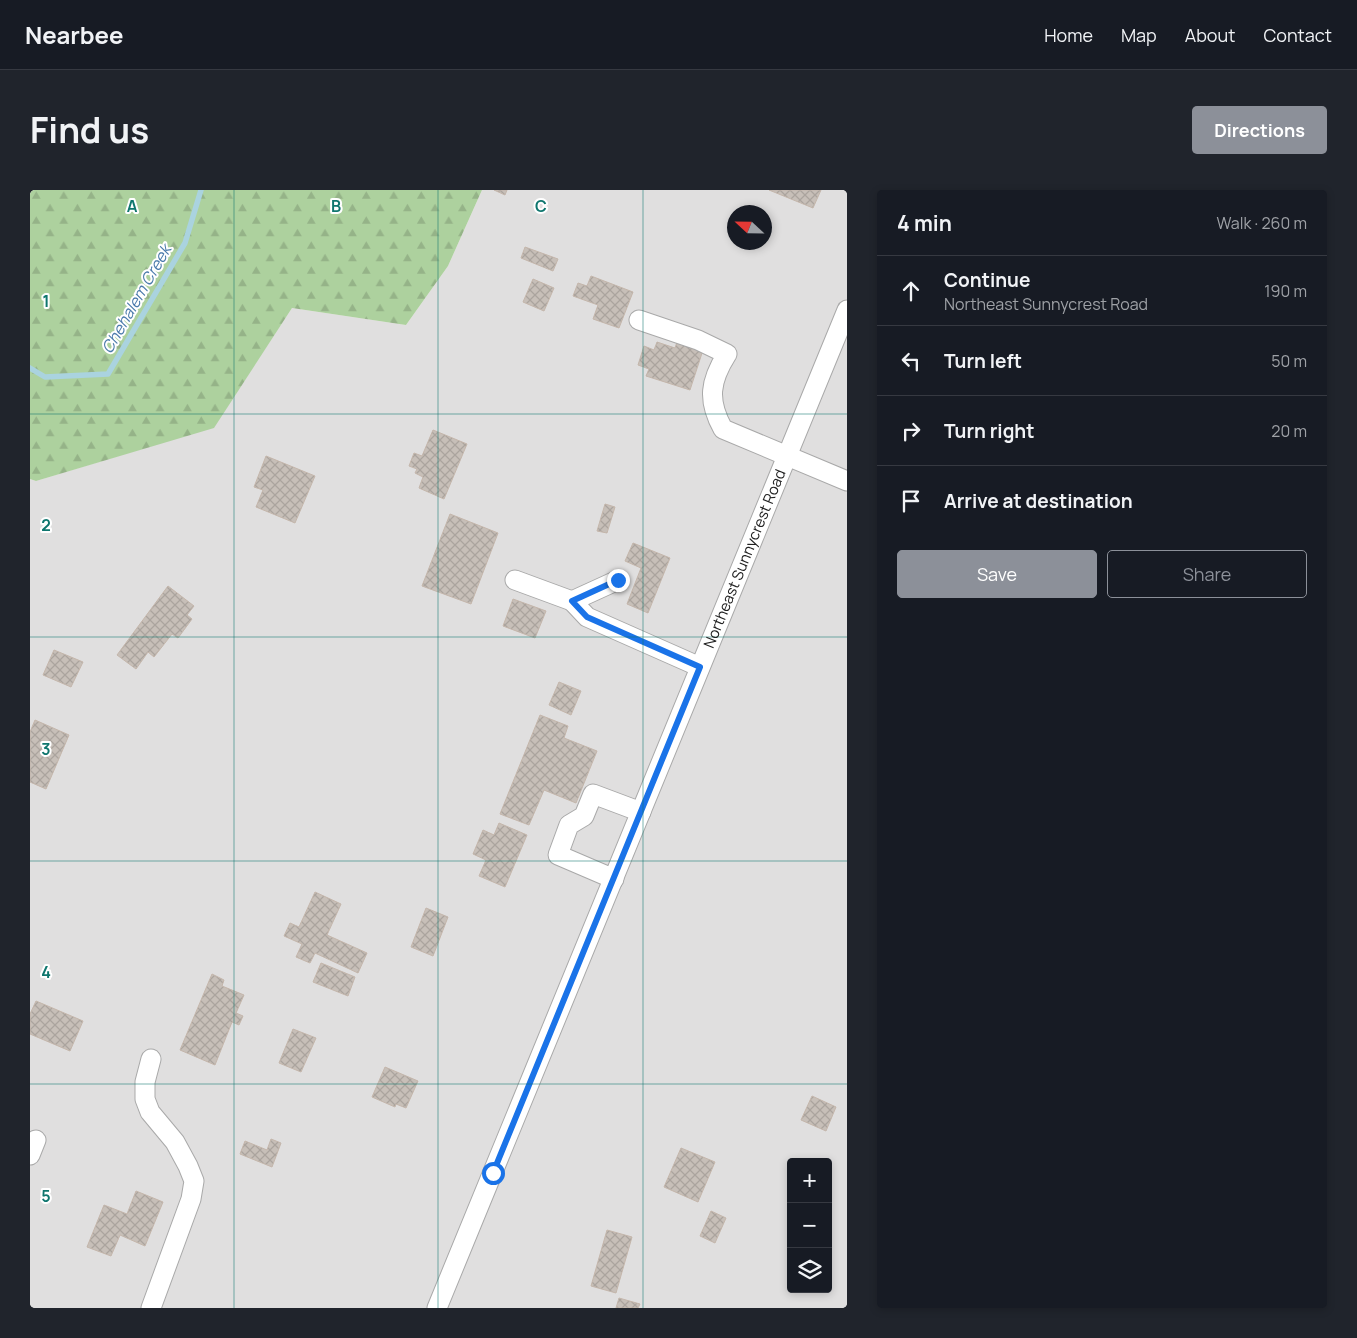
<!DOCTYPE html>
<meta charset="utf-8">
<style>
:root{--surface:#171b24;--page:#20242c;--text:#f1f3f6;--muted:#9ea1a6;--line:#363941;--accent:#8c9099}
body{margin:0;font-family:Manrope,sans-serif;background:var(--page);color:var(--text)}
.controls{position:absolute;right:15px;bottom:15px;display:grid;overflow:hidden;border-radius:5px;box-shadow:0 2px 8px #0003}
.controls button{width:45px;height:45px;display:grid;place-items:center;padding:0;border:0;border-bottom:1px solid var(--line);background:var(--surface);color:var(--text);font:25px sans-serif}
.compass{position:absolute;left:697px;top:15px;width:45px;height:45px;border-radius:50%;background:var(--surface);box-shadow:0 2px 8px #0003;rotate:292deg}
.stop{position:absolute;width:15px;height:15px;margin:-11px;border:4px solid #1a73e8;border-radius:50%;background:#fff}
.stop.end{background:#1a73e8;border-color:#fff;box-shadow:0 1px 5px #0008}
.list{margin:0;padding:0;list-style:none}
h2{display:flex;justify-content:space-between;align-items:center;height:65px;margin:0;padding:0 20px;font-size:21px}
h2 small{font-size:16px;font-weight:400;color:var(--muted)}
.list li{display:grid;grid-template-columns:32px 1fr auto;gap:15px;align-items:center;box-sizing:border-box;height:70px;padding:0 20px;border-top:1px solid var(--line)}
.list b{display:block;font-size:19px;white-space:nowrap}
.list p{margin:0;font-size:16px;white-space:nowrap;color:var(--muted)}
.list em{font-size:16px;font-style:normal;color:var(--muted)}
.actions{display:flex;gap:10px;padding:15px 20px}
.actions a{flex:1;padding:11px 0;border:1px solid var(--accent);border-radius:5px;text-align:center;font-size:18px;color:var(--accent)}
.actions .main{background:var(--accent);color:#fff}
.icon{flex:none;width:28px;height:28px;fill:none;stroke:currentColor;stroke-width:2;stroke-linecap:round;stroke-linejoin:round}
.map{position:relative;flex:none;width:817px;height:1118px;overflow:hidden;border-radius:5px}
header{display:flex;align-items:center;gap:30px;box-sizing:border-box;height:70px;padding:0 25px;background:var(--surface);border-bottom:1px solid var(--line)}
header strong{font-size:24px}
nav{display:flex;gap:28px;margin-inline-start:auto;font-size:18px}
.intro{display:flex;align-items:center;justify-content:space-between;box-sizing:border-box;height:120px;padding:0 30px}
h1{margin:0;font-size:35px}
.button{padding:12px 22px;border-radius:5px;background:var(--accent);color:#fff;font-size:18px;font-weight:700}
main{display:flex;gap:30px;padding:0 30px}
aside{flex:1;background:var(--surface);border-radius:5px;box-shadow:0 2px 8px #0003}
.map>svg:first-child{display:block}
.residential{fill:#e0dfdf;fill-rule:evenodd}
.forest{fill:url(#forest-firs)}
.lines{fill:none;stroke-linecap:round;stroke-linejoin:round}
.stream{stroke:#aad3df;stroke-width:5.5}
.building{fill:url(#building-cross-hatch);stroke:#c4b6ab}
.minor-casing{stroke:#a9a9a9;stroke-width:21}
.minor{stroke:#fff;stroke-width:19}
.route{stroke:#1a73e8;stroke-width:6}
.grid{fill:none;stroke:#0f766e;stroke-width:1;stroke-opacity:0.55}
.labels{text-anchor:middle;stroke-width:4;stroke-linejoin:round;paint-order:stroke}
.street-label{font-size:15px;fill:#222;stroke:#fff}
.water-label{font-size:16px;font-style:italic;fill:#4a7aab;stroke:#fff}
.grid-label{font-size:16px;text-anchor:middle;font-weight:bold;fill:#0f766e;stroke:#fff;stroke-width:4;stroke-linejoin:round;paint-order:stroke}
</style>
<header>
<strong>Nearbee</strong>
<nav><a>Home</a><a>Map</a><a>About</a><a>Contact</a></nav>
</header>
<div class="intro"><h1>Find us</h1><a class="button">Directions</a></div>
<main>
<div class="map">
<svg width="817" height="1118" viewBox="0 0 817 1118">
<defs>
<pattern id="forest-firs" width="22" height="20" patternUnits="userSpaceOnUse" patternTransform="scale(1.25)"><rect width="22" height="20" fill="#add19e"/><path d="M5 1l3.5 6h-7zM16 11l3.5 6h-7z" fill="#95b388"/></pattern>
<pattern id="building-cross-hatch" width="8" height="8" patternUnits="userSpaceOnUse" patternTransform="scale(1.25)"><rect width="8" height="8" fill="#c7bfb8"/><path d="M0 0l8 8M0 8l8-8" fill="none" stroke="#aba49e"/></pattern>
</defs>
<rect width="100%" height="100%" fill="#f2efe9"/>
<path class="residential" d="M 452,0 L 817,0 L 817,1118 L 0,1118 L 0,289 L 6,291 L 184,237 L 262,118 L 376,135 L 418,76 ZM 704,22 L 734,22 L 734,52 L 704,52 ZM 761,972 L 798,972 L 798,1099 L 761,1099 Z"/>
<path class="forest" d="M 0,0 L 452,0 L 418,76 L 376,135 L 262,118 L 184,238 L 6,291 L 0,289 Z"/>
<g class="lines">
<path class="stream" d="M 0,178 L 15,187 L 78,184 L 155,53 L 171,0"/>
</g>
<g class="building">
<path d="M 464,0 L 477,0 L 475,5 Z"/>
<path d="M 739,0 L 791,0 L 783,18 Z"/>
<path d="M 495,57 L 528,69 L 523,81 L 491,68 Z"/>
<path d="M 561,86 L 603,102 L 589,138 L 563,129 L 568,115 L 543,106 L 548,93 L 557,96 Z"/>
<path d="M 503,89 L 524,98 L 514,121 L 493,112 Z"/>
<path d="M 627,152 L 645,158 L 647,152 L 673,160 L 660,200 L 616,186 L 619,179 L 608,175 L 614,156 L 624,160 Z"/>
<path d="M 403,240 L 437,254 L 414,309 L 389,298 L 393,287 L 385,283 L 387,279 L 379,276 L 384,263 L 392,266 Z"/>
<path d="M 236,266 L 285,286 L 265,333 L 226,317 L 233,300 L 224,297 Z"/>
<path d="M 575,314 L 585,317 L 577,343 L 567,341 Z"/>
<path d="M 420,324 L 468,343 L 441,414 L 392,396 Z"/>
<path d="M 603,353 L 640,368 L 618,423 L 597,414 L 611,378 L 595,371 Z"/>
<path d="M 138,396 L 164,416 L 157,425 L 162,429 L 148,448 L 142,444 L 124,467 L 118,462 L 106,479 L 87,465 Z"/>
<path d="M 483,409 L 516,421 L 505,448 L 473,436 Z"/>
<path d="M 24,460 L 53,472 L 41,497 L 13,485 Z"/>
<path d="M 529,492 L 551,501 L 541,525 L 519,515 Z"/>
<path d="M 510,525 L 538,536 L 534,548 L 567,561 L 546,613 L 514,600 L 499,635 L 470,624 Z"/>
<path d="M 5,530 L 39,545 L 16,599 L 0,592 L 0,542 Z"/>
<path d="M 469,633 L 497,645 L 475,697 L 449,686 L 456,670 L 443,664 L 453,640 L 464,645 Z"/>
<path d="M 285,702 L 311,714 L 297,745 L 337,763 L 328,783 L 285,763 L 280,773 L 266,767 L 272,754 L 254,746 L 260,733 L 269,737 Z"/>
<path d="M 396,718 L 418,727 L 403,766 L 381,757 Z"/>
<path d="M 291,773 L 325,787 L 318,806 L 283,792 Z"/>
<path d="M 182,784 L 194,790 L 192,796 L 214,805 L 206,823 L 213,826 L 209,835 L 202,832 L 185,875 L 150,860 Z"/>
<path d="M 6,811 L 53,831 L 40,861 L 0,844 L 0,824 Z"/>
<path d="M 263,839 L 286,848 L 271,882 L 249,873 Z"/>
<path d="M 355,877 L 388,891 L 376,918 L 366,914 L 365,917 L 342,907 Z"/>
<path d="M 782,906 L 806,917 L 796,941 L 771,930 Z"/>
<path d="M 241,949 L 251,953 L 242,977 L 210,964 L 215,951 L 237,960 Z"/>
<path d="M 651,958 L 685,972 L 668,1012 L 634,997 Z"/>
<path d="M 106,1001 L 133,1012 L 115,1056 L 90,1045 L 81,1066 L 57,1057 L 74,1015 L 97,1024 Z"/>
<path d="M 681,1021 L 696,1028 L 685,1053 L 670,1046 Z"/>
<path d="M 577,1040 L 602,1047 L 586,1103 L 561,1096 Z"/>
<path d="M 589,1108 L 610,1114 L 608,1118 L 586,1118 Z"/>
</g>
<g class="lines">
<g class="minor-casing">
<g id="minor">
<path d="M 609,130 L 668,150 L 697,164 C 680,191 677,210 693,239 L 817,291"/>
<path d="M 485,390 L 542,411"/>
<path d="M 588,390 L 542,411 L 557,427 L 670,477"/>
<path d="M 584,689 L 528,665 L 539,635 L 554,626 L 563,604 L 611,622"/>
<path d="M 0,965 L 6,950"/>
<path d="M 121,1118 L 161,1009 L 164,991 L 158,976 L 145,952 L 120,922 L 115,909 L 115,892 L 121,869"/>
<path id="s1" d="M 407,1118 L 817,120"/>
</g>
</g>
<use href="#minor" class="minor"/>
</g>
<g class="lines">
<path class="route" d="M 463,983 L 670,477 L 557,427 L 542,411 L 588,390"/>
</g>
<path class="grid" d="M 204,0 L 204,1118M 408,0 L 408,1118M 613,0 L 613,1118M 0,224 L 817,224M 0,447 L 817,447M 0,671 L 817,671M 0,894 L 817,894"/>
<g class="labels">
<g class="street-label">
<text dy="5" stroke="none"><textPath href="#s1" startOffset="810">Northeast Sunnycrest Road</textPath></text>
</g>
<g class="water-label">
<text transform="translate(106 109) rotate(-60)" y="6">Chehalem Creek</text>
</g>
</g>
<g class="grid-label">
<text x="102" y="22">A</text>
<text x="306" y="22">B</text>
<text x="511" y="22">C</text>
<text x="16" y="117">1</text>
<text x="16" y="341">2</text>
<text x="16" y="565">3</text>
<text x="16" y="788">4</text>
<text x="16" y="1012">5</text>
</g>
</svg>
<div class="controls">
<button>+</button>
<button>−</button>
<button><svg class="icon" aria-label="layers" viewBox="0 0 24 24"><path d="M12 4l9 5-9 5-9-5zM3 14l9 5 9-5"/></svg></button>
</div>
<svg class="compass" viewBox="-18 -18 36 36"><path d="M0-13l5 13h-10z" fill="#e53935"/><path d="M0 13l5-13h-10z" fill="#9ea1a6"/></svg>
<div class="stop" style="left:463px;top:983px"></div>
<div class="stop end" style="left:588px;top:390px"></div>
</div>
<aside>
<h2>4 min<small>Walk · 260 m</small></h2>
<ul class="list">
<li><svg class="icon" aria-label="ahead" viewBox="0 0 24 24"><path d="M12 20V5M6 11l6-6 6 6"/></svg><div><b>Continue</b><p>Northeast Sunnycrest Road</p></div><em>190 m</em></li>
<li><svg class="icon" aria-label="left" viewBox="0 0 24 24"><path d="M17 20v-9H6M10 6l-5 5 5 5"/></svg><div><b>Turn left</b></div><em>50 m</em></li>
<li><svg class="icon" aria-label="right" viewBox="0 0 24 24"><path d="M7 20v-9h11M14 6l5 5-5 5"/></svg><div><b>Turn right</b></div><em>20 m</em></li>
<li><svg class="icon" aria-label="arrive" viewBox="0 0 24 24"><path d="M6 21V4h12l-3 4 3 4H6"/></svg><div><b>Arrive at destination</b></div></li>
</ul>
<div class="actions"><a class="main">Save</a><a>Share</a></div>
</aside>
</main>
